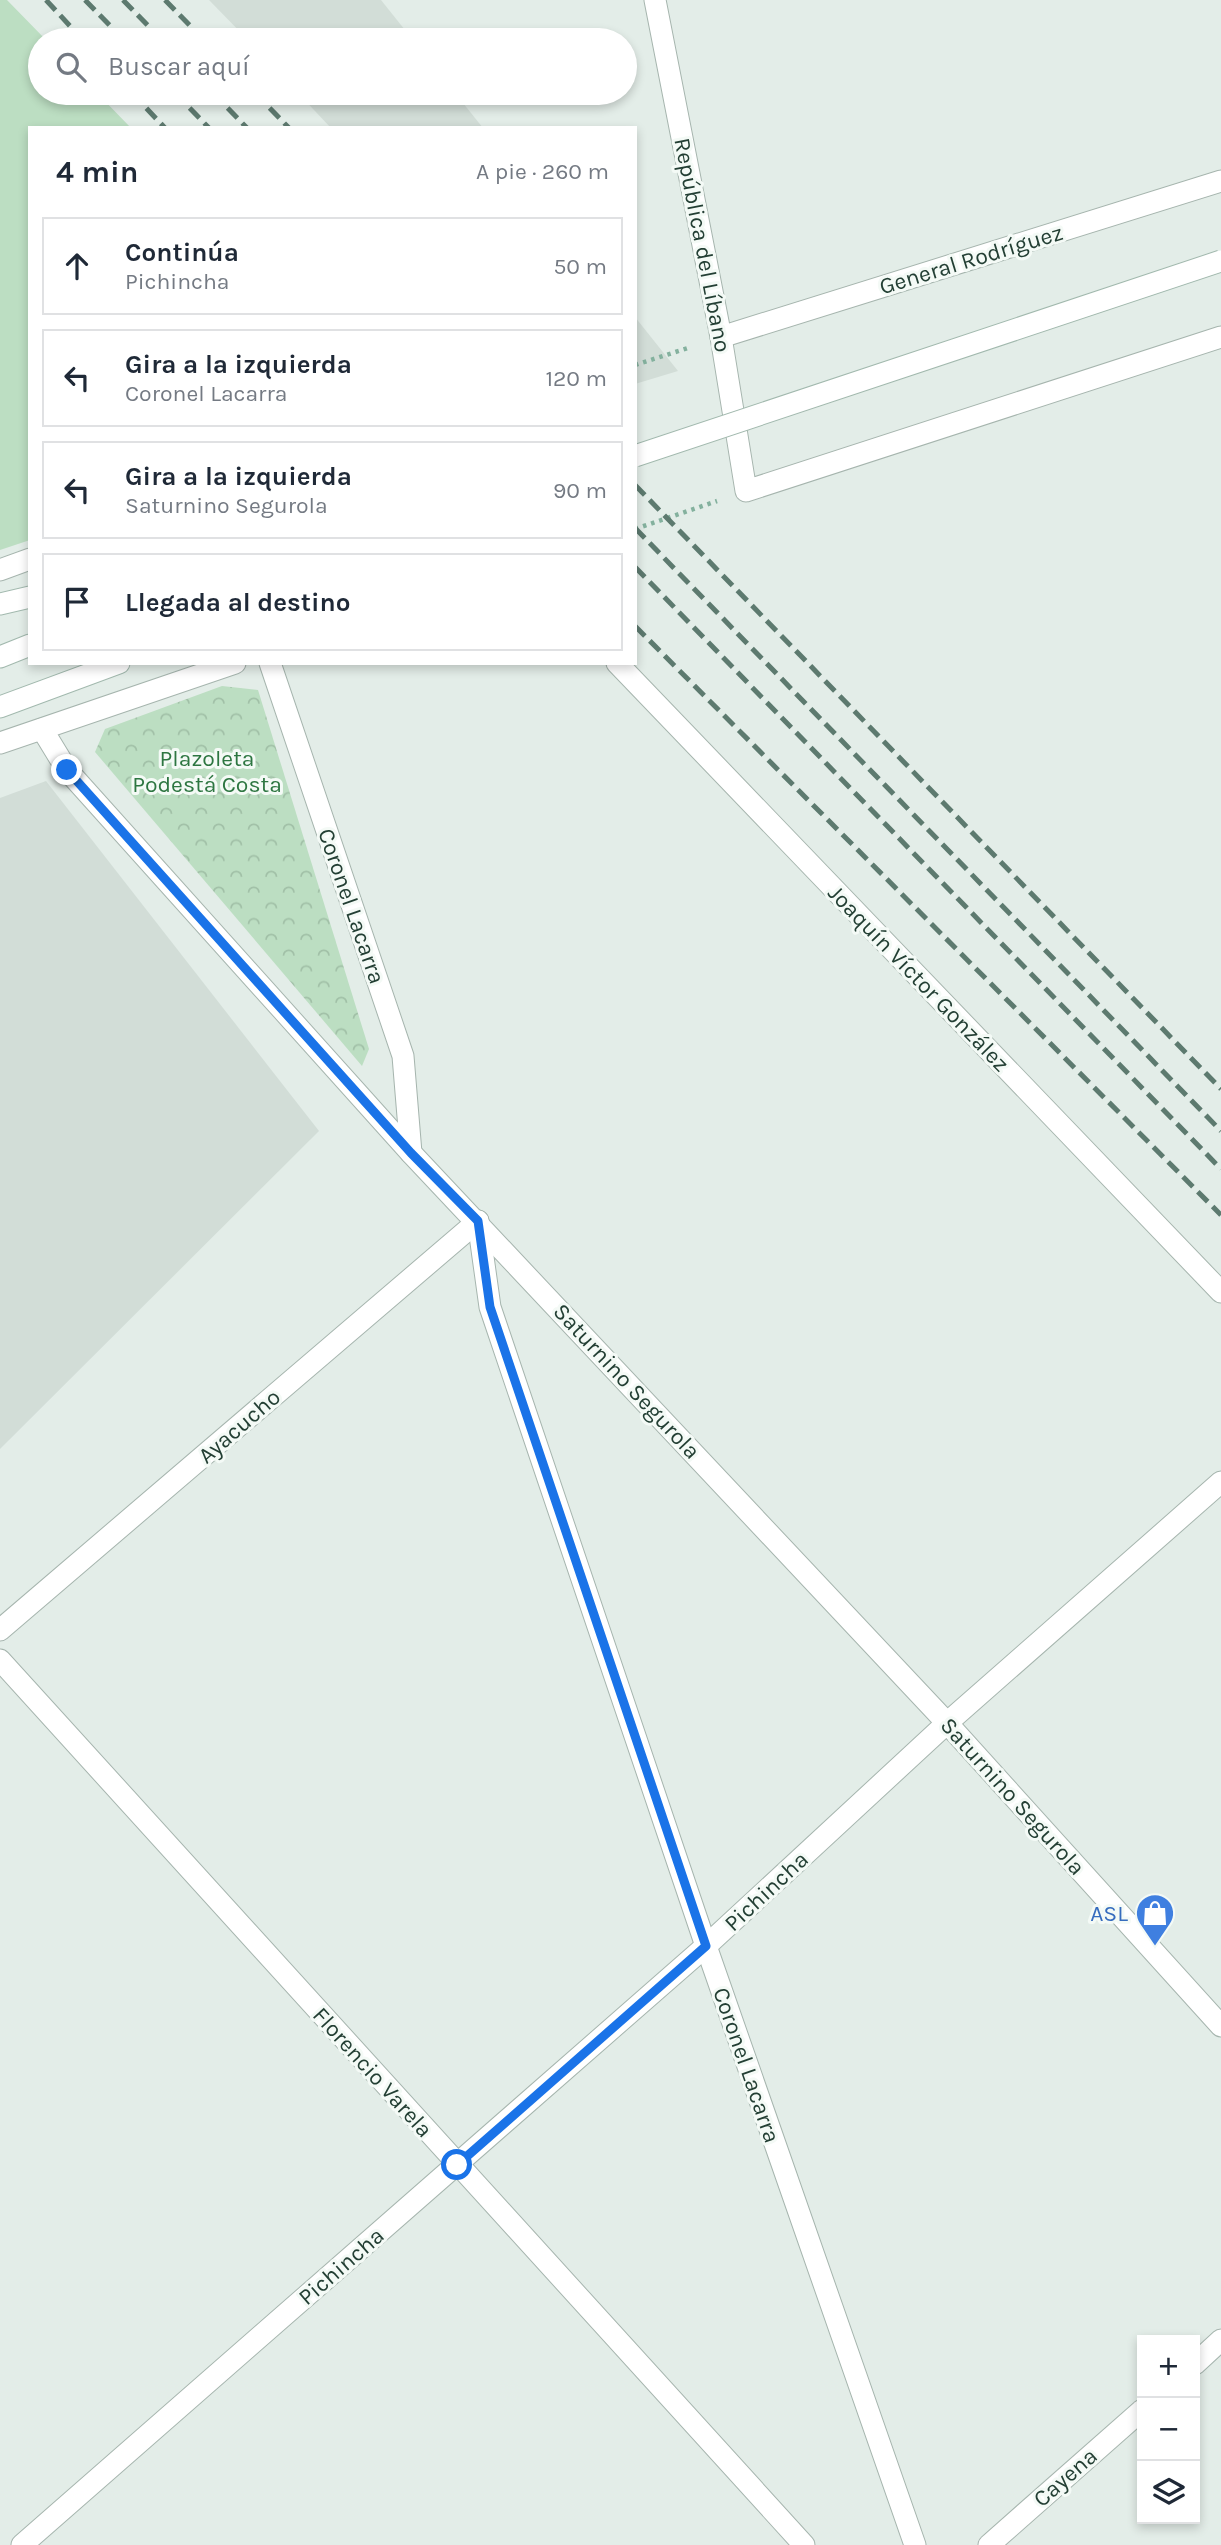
<!DOCTYPE html>
<html lang="es">
<meta charset="utf-8">
<style>
:root{--surface:#fff;--page:#f2f2f3;--text:#1f2937;--muted:#747a83;--line:#e0e1e3}
body{margin:0;font-family:Karla,sans-serif;background:var(--page);color:var(--text)}
.controls{position:absolute;right:21px;bottom:21px;display:grid;overflow:hidden;border-radius:0px;box-shadow:0 4px 10px #0003}
.controls button{width:63px;height:63px;display:grid;place-items:center;padding:0;border:0;border-bottom:2px solid var(--line);background:var(--surface);color:var(--text);font:35px sans-serif}
.stop{position:absolute;width:21px;height:21px;margin:-16px;border:5px solid #1a73e8;border-radius:50%;background:#fff}
.stop.end{background:#1a73e8;border-color:#fff;box-shadow:0 2px 7px #0008}
.list{margin:0;padding:0;list-style:none}
h2{display:flex;justify-content:space-between;align-items:center;height:91px;margin:0;padding:0 28px;font-size:30px}
h2 small{font-size:23px;font-weight:400;color:var(--muted)}
.list li{display:grid;grid-template-columns:46px 1fr auto;gap:21px;align-items:center;box-sizing:border-box;height:98px;margin:0 14px 14px;padding:0 14px;border:2px solid var(--line);border-radius:0px}
.list b{display:block;font-size:26px;white-space:nowrap}
.list p{margin:0;font-size:23px;white-space:nowrap;color:var(--muted)}
.list em{font-size:23px;font-style:normal;color:var(--muted)}
.icon{flex:none;width:38px;height:38px;fill:none;stroke:currentColor;stroke-width:2;stroke-linecap:round;stroke-linejoin:round}
.map{position:relative;flex:none;width:1221px;height:2545px;overflow:hidden}
.search{position:absolute;background:var(--surface);box-shadow:0 4px 10px #0003;left:28px;top:28px;width:609px;height:77px;display:flex;align-items:center;gap:18px;box-sizing:border-box;padding:0 24px;border-radius:38px;color:var(--muted);font-size:26px}
.panel{position:absolute;background:var(--surface);box-shadow:0 4px 10px #0003;left:28px;top:126px;width:609px;height:539px;border-radius:0px}
.map>svg:first-child{display:block}
.built{fill:#d2ddd7}
.park{fill:url(#park-crowns)}
.pitch{fill:#bcdec2}
.lines{fill:none;stroke-linecap:round;stroke-linejoin:round}
.street-casing{stroke:#a6b5ae;stroke-width:23}
.secondary-casing{stroke:#a2b9ae;stroke-width:23}
.path{stroke:#84b19e;stroke-width:4.5;stroke-dasharray:3.5 5;stroke-linecap:butt}
.street{stroke:#fff;stroke-width:21}
.secondary{stroke:#fff;stroke-width:21}
.rail{stroke:#5d7a6f;stroke-width:5;stroke-dasharray:14 7;stroke-linecap:butt}
.secondary-bridge-casing{stroke:#a2b9ae;stroke-width:23;stroke-linecap:butt}
.secondary-bridge{stroke:#fff;stroke-width:21}
.route{stroke:#1a73e8;stroke-width:9}
.labels{text-anchor:middle;stroke-width:6;stroke-linejoin:round;paint-order:stroke}
.street-label{font-size:23px;fill:#233f34;stroke:#f4faf6}
.park-label{font-size:23px;fill:#2d7641;stroke:#f4faf6}
.shop-label{font-size:23px;fill:#366cbe;stroke:#f4faf6;text-anchor:end}
</style>
<div class="map">
<svg width="1221" height="2545" viewBox="0 0 1221 2545">
<defs>
<pattern id="park-crowns" width="20" height="18" patternUnits="userSpaceOnUse" patternTransform="scale(1.75)"><rect width="20" height="18" fill="#bcdec2"/><path d="M2 6a3 3 0 1 1 6 0M12 15a3 3 0 1 1 6 0" fill="none" stroke="#a1c0a7"/></pattern>
</defs>
<rect width="100%" height="100%" fill="#e3ede8"/>
<g class="built">
<path d="M 209,0 L 381,0 L 413,40 L 248,40 Z"/>
<path d="M 298,93 L 455,93 L 483,128 L 331,128 Z"/>
<path d="M 635,317 L 678,371 L 635,384 Z"/>
<path d="M 46,781 L 319,1131 L 0,1449 L 0,798 Z"/>
</g>
<path class="park" d="M 222,686 L 258,690 L 369,1049 L 362,1066 L 95,752 L 105,729 Z"/>
<path class="pitch" d="M 0,0 L 7,0 L 46,40 L 40,40 L 40,93 L 97,93 L 131,128 L 30,128 L 30,540 L 0,550 Z"/>
<g class="lines">
<g class="street-casing">
<g id="street">
<path d="M 655,0 L 721,337 L 746,491 L 1221,337"/>
<path d="M 721,337 L 1221,181"/>
<path d="M 0,570 L 30,559"/>
<path d="M 270,663 L 403,1056 L 411,1153"/>
<path d="M 617,663 L 1221,1292"/>
<path d="M 42,729 L 67,770 L 411,1153 L 947,1723 L 1221,2026"/>
<path d="M 0,743 L 235,663"/>
<path d="M 478,1221 L 490,1307 L 706,1946 L 915,2545"/>
<path d="M 0,1630 L 478,1221"/>
<path d="M 0,1660 L 804,2545"/>
<path d="M 1195,2364 L 1221,2340"/>
<path d="M 22,2545 L 706,1946 L 947,1723 L 1221,1482"/>
<path d="M 989,2545 L 1142,2410"/>
</g>
</g>
<g class="secondary-casing">
<g id="secondary">
<path d="M 0,604 L 30,597"/>
<path d="M 0,657 L 30,645"/>
<path d="M 0,707 L 119,663"/>
</g>
</g>
<g class="path">
<path d="M 635,365 L 691,347"/>
<path d="M 635,529 L 717,501"/>
</g>
<use href="#street" class="street"/>
<use href="#secondary" class="secondary"/>
<g class="rail">
<path d="M 46,0 L 83,40"/>
<path d="M 85,0 L 124,40"/>
<path d="M 123,0 L 162,40"/>
<path d="M 165,0 L 204,40"/>
<path d="M 132,93 L 165,128"/>
<path d="M 175,93 L 209,128"/>
<path d="M 213,93 L 247,128"/>
<path d="M 255,93 L 289,128"/>
<path d="M 635,485 L 1221,1089"/>
<path d="M 635,528 L 1221,1131"/>
<path d="M 635,567 L 1221,1169"/>
<path d="M 635,626 L 1221,1215"/>
</g>
<g class="secondary-bridge-casing">
<path id="secondary-bridge" d="M 635,456 L 1221,261"/>
</g>
<use href="#secondary-bridge" class="secondary-bridge"/>
</g>
<g class="lines">
<path class="route" d="M 67,770 L 411,1153 L 478,1221 L 490,1307 L 706,1946 L 457,2165"/>
</g>
<defs>
<g id="shop-pin" transform="scale(2.0125)"><path d="M0 17L-7.5 6A9.5 9.5 0 1 1 7.5 6Z" fill="#3f7fe0" stroke="#f4faf6"/><path d="M-5-2.5h2.3a2.7 3.5 0 0 1 5.4 0H5L5.5 6h-11ZM-1.5-2.5h3a1.5 2.3 0 0 0-3 0Z" fill="#fff"/></g>
</defs>
<g fill-rule="evenodd">
<use href="#shop-pin" x="1155" y="1913"/>
</g>
<g class="labels">
<g class="street-label">
<text transform="translate(703 245) rotate(79)" y="8">República del Líbano</text>
<text transform="translate(971 259) rotate(-17)" y="8">General Rodríguez</text>
<text transform="translate(352 906) rotate(71)" y="8">Coronel Lacarra</text>
<text transform="translate(919 978) rotate(46)" y="8">Joaquín Víctor González</text>
<text transform="translate(627 1381) rotate(47)" y="8">Saturnino Segurola</text>
<text transform="translate(239 1426) rotate(-41)" y="8">Ayacucho</text>
<text transform="translate(1013 1796) rotate(48)" y="8">Saturnino Segurola</text>
<text transform="translate(766 1891) rotate(-43)" y="8">Pichincha</text>
<text transform="translate(747 2065) rotate(71)" y="8">Coronel Lacarra</text>
<text transform="translate(373 2072) rotate(48)" y="8">Florencio Varela</text>
<text transform="translate(341 2266) rotate(-41)" y="8">Pichincha</text>
<text transform="translate(1065 2477) rotate(-41)" y="8">Cayena</text>
</g>
<g class="park-label">
<text x="207" y="766">Plazoleta<tspan x="207" dy="26">Podestá Costa</tspan></text>
</g>
<g class="shop-label">
<text x="1128" y="1921">ASL</text>
</g>
</g>
</svg>
<div class="controls">
<button>+</button>
<button>−</button>
<button><svg class="icon" aria-label="layers" viewBox="0 0 24 24"><path d="M12 4l9 5-9 5-9-5zM3 14l9 5 9-5"/></svg></button>
</div>
<div class="stop" style="left:457px;top:2165px"></div>
<div class="stop end" style="left:67px;top:770px"></div>
<div class="search"><svg class="icon" aria-label="search" viewBox="0 0 24 24"><circle cx="10" cy="10" r="6"/><path d="M15 15l6 6"/></svg>Buscar aquí</div>
<section class="panel">
<h2>4 min<small>A pie · 260 m</small></h2>
<ul class="list">
<li><svg class="icon" aria-label="ahead" viewBox="0 0 24 24"><path d="M12 20V5M6 11l6-6 6 6"/></svg><div><b>Continúa</b><p>Pichincha</p></div><em>50 m</em></li>
<li><svg class="icon" aria-label="left" viewBox="0 0 24 24"><path d="M17 20v-9H6M10 6l-5 5 5 5"/></svg><div><b>Gira a la izquierda</b><p>Coronel Lacarra</p></div><em>120 m</em></li>
<li><svg class="icon" aria-label="left" viewBox="0 0 24 24"><path d="M17 20v-9H6M10 6l-5 5 5 5"/></svg><div><b>Gira a la izquierda</b><p>Saturnino Segurola</p></div><em>90 m</em></li>
<li><svg class="icon" aria-label="arrive" viewBox="0 0 24 24"><path d="M6 21V4h12l-3 4 3 4H6"/></svg><div><b>Llegada al destino</b></div></li>
</ul>
</section>
</div>
